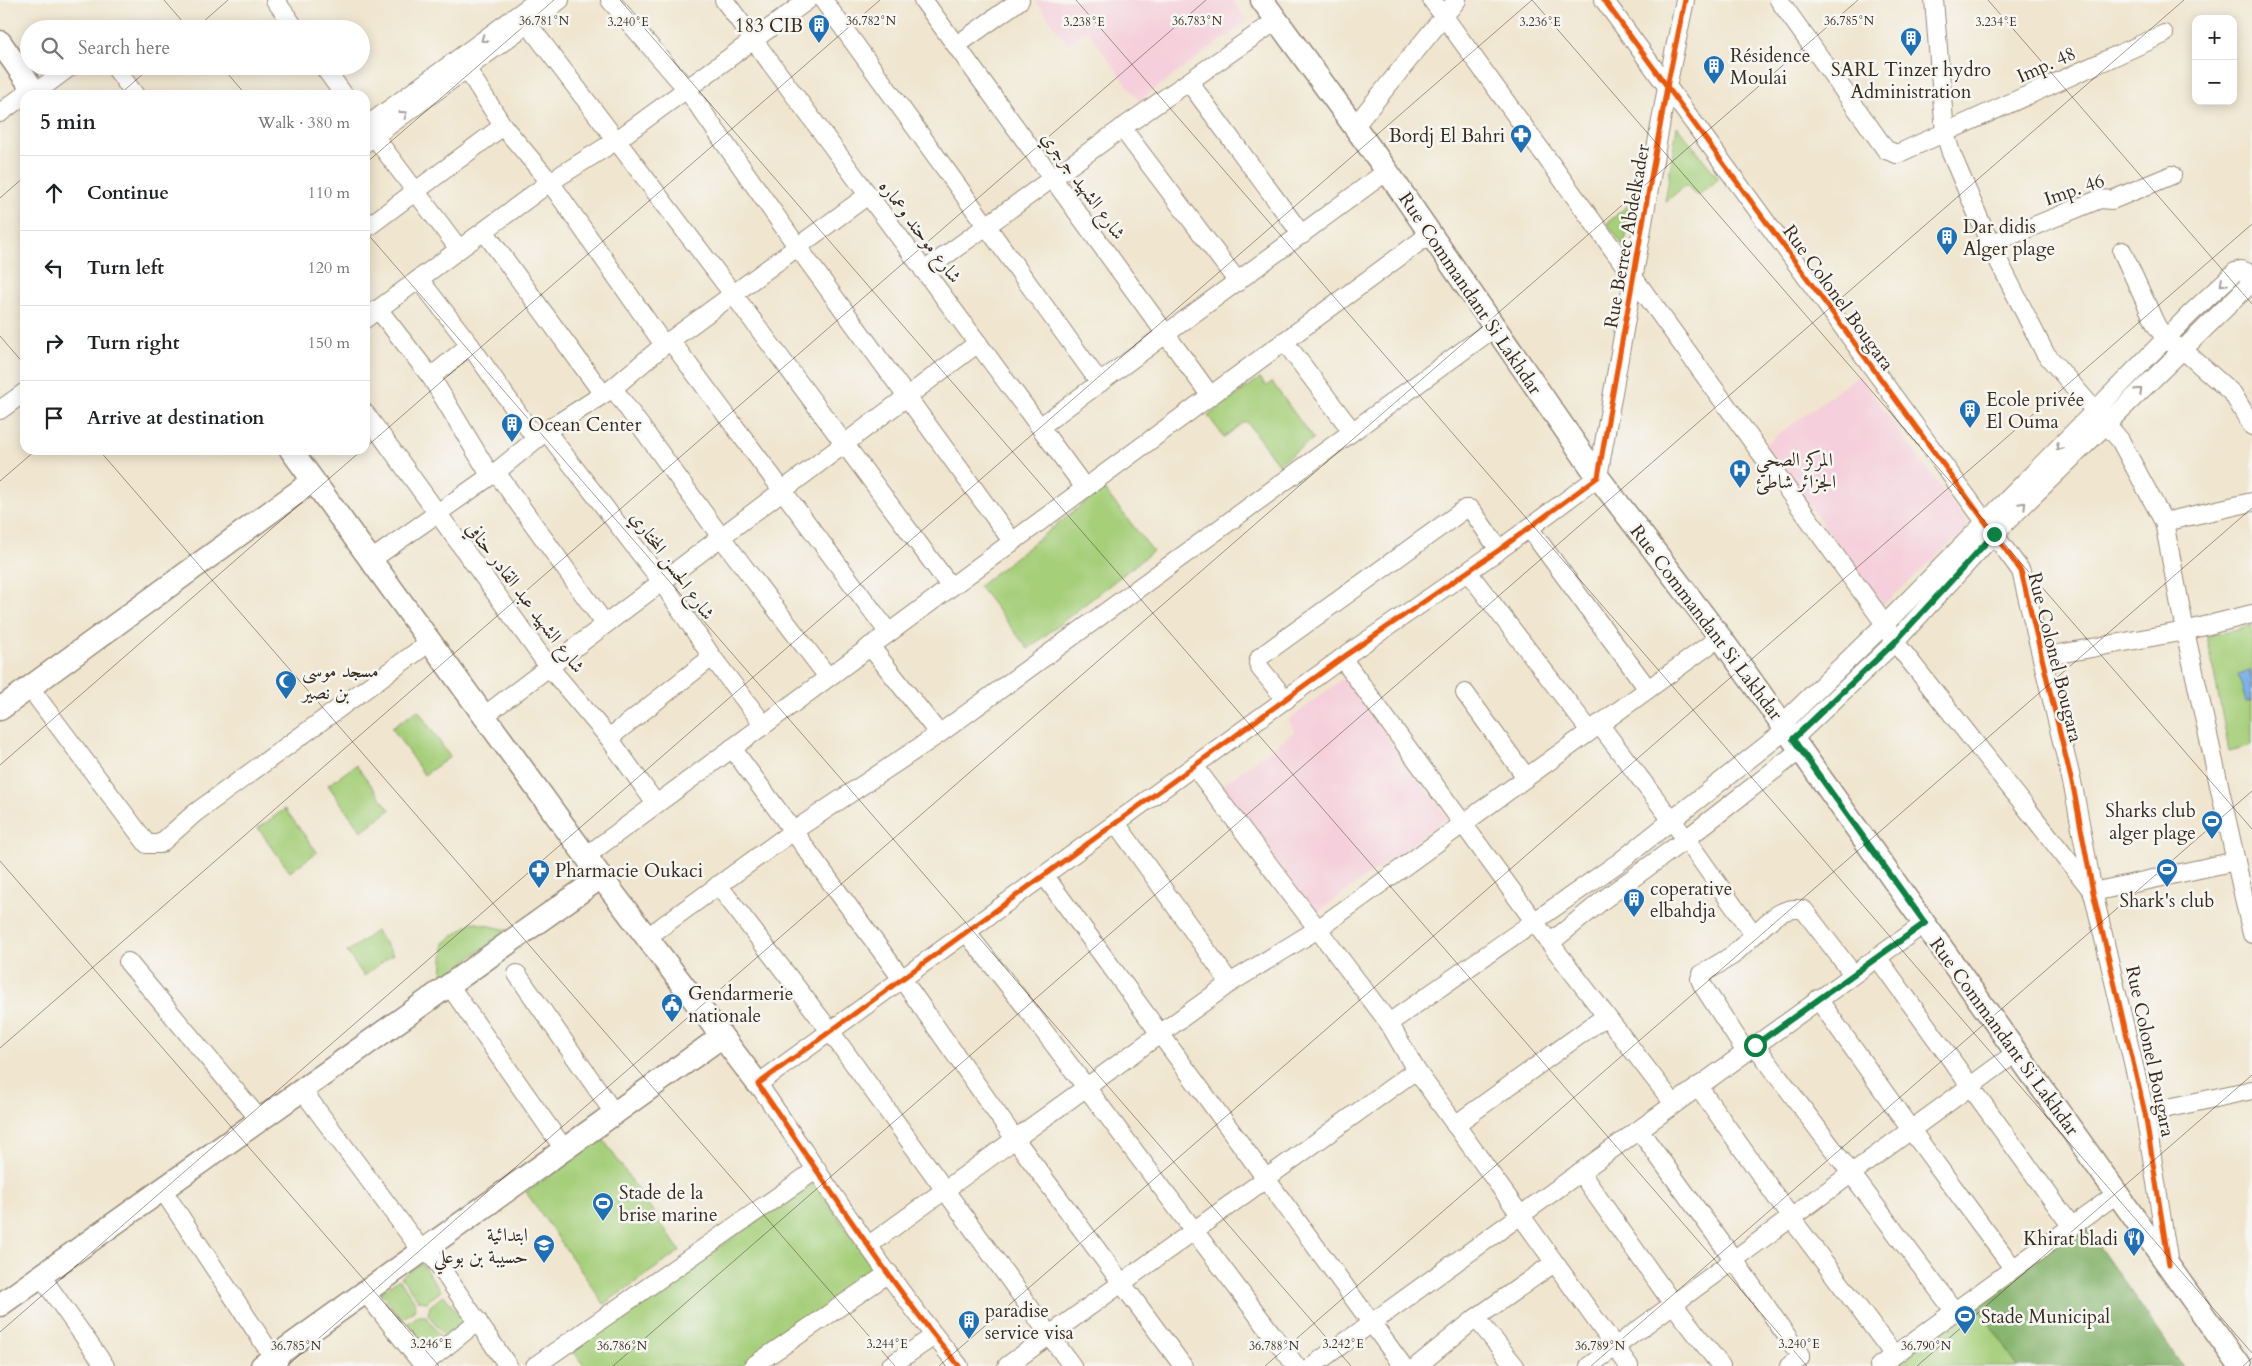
<!DOCTYPE html>
<meta charset="utf-8">
<style>
:root{--surface:#fff;--page:#f2f2f2;--text:#202124;--muted:#757577;--line:#e0e0e0}
body{margin:0;font-family:Cardo,Amiri,serif;background:var(--page);color:var(--text)}
.controls{position:absolute;right:15px;top:15px;display:grid;overflow:hidden;border-radius:10px;box-shadow:0 2px 12px #0003}
.controls button{width:45px;height:45px;display:grid;place-items:center;padding:0;border:0;border-bottom:1px solid var(--line);background:var(--surface);color:var(--text);font:25px sans-serif}
.stop{position:absolute;width:15px;height:15px;margin:-11px;border:4px solid #0b8043;border-radius:50%;background:#fff}
.stop.end{background:#0b8043;border-color:#fff;box-shadow:0 1px 5px #0008}
.list{margin:0;padding:0;list-style:none}
h2{display:flex;justify-content:space-between;align-items:center;height:65px;margin:0;padding:0 20px;font-size:21px}
h2 small{font-size:16px;font-weight:400;color:var(--muted)}
.list li{display:grid;grid-template-columns:32px 1fr auto;gap:15px;align-items:center;box-sizing:border-box;height:75px;padding:0 20px;border-top:1px solid var(--line)}
.list b{display:block;font-size:19px;white-space:nowrap}
.list em{font-size:16px;font-style:normal;color:var(--muted)}
.icon{flex:none;width:28px;height:28px;fill:none;stroke:currentColor;stroke-width:2;stroke-linecap:round;stroke-linejoin:round}
.map{position:relative;flex:none;width:2252px;height:1366px;overflow:hidden}
.search{position:absolute;background:var(--surface);box-shadow:0 2px 12px #0003;left:20px;top:20px;width:350px;height:55px;display:flex;align-items:center;gap:12px;box-sizing:border-box;padding:0 18px;border-radius:28px;color:var(--muted);font-size:19px}
.panel{position:absolute;background:var(--surface);box-shadow:0 2px 12px #0003;left:20px;top:90px;width:350px;height:365px;border-radius:15px}
.map>svg:first-child{display:block}
.built{fill:#f5cfdb}
.green{fill:#a6cf7a;stroke:#707c4c}
.forest{fill:#84b26a;stroke:#606e44}
.water{fill:#7db0ea;stroke:#5c6d84}
.lines{fill:none;stroke-linecap:round;stroke-linejoin:round}
.minor-casing{stroke:#968876;stroke-width:20}
.major-casing{stroke:#968876;stroke-width:25}
.minor{stroke:#fff;stroke-width:18}
.major{stroke:#fff;stroke-width:22}
.cycleway-casing{stroke:#f6f6f2;stroke-width:8}
.cycleway{stroke:#e8590c;stroke-width:5}
.oneway{stroke:#a79f9a}
.route{stroke:#0b8043;stroke-width:6}
.ticks{fill:none;stroke:#3b2a1e;stroke-width:1;stroke-opacity:0.45}
.labels{text-anchor:middle;stroke-width:5;stroke-linejoin:round;paint-order:stroke}
.poi-label{font-size:19px;fill:#3b2a1e;stroke:#f6f6f2;text-anchor:start}
.street-label{font-size:19px;fill:#3b2a1e;stroke:#f6f6f2}
.ticks-label{font-size:12px;text-anchor:middle;fill:#3b2a1e;stroke:#f6f6f2;stroke-width:5;stroke-linejoin:round;paint-order:stroke}
</style>
<div class="map">
<svg width="2252" height="1366" viewBox="0 0 2252 1366">
<rect width="100%" height="100%" fill="#f6f6f2"/>
<filter id="ink" filterUnits="userSpaceOnUse"><feTurbulence type="fractalNoise" baseFrequency=".02" numOctaves="2"/><feDisplacementMap in="SourceGraphic" scale="10" xChannelSelector="R" yChannelSelector="G"/><feConvolveMatrix kernelMatrix="1 2 1 2 8 2 1 2 1" color-interpolation-filters="sRGB"/></filter>
<filter id="wash" filterUnits="userSpaceOnUse"><feTurbulence type="fractalNoise" baseFrequency=".0096" numOctaves="4" result="noise"/><feDisplacementMap in="SourceGraphic" scale="20" xChannelSelector="R" yChannelSelector="G"/><feGaussianBlur stdDeviation="1.12" result="paint"/><feColorMatrix in="noise" values="0 0 0 0 0 0 0 0 0 0 0 0 0 0 0 0 0 1.4 0 .05"/><feComposite in="paint" operator="in"/></filter>
<g filter="url(#wash)">
<rect width="100%" height="100%" fill="#f0e5ce"/>
<g class="built">
<path d="M 1039,0 L 1232,0 L 1247,21 L 1139,101 L 1087,30 L 1068,44 L 1036,2 Z"/>
<path d="M 1859,375 L 1969,527 L 1883,605 L 1764,445 Z"/>
<path d="M 1344,678 L 1447,818 L 1315,914 L 1221,786 L 1295,731 L 1288,720 Z"/>
</g>
<g class="green">
<path d="M 1677,126 L 1719,179 L 1697,196 L 1686,185 L 1665,202 Z"/>
<path d="M 1633,201 L 1624,247 L 1607,223 Z"/>
<path d="M 1260,378 L 1266,386 L 1272,382 L 1313,439 L 1278,464 L 1246,421 L 1224,437 L 1208,416 Z"/>
<path d="M 1103,488 L 1153,551 L 1028,649 L 979,586 Z"/>
<path d="M 2252,625 L 2252,745 L 2229,751 L 2207,636 Z"/>
<path d="M 418,710 L 450,757 L 424,775 L 392,728 Z"/>
<path d="M 356,765 L 390,810 L 361,831 L 328,785 Z"/>
<path d="M 285,809 L 317,852 L 290,872 L 258,828 Z"/>
<path d="M 472,922 L 508,930 L 442,979 L 444,943 Z"/>
<path d="M 376,931 L 393,954 L 364,976 L 347,952 Z"/>
<path d="M 603,1139 L 680,1251 L 604,1304 L 526,1192 Z"/>
<path d="M 814,1182 L 879,1277 L 749,1366 L 584,1366 L 572,1349 Z"/>
<path d="M 421,1263 L 441,1291 L 427,1302 L 419,1301 L 401,1277 Z"/>
<path d="M 399,1279 L 416,1303 L 414,1311 L 401,1320 L 381,1292 Z"/>
<path d="M 444,1295 L 465,1323 L 446,1338 L 428,1314 L 430,1306 Z"/>
<path d="M 1976,1304 L 2018,1366 L 1891,1366 Z"/>
<path d="M 418,1316 L 426,1316 L 443,1340 L 425,1353 L 405,1325 Z"/>
</g>
<path class="forest" d="M 2084,1225 L 2183,1366 L 2018,1366 L 1976,1304 Z"/>
<path class="water" d="M 2250,671 L 2252,701 L 2246,702 L 2238,674 Z"/>
</g>
<g filter="url(#ink)">
<g class="lines">
<g class="minor-casing">
<g id="minor">
<path d="M 275,0 L 296,29"/>
<path d="M 610,0 L 686,88 L 797,246 L 1012,541"/>
<path d="M 724,0 L 1085,488"/>
<path d="M 823,0 L 1100,383"/>
<path d="M 923,0 L 1210,395"/>
<path d="M 1432,0 L 1885,624 L 1895,642 L 2093,892 L 2236,861"/>
<path d="M 1604,0 L 2021,571 L 2074,791 L 2093,892 L 2145,1113 L 2169,1265"/>
<path d="M 1779,0 L 1886,150 L 1897,154 L 2164,34"/>
<path d="M 1934,0 L 1945,133 L 1951,153 L 1990,244 L 2045,353 L 2120,440 L 2164,522 L 2185,631 L 2252,934"/>
<path d="M 528,24 L 733,294 L 950,586"/>
<path d="M 957,45 L 1020,0"/>
<path d="M 114,66 L 135,95"/>
<path d="M 323,66 L 344,95"/>
<path d="M 467,69 L 503,126 L 550,182 L 664,345"/>
<path d="M 1189,82 L 1302,235"/>
<path d="M 35,93 L 71,66"/>
<path d="M 0,113 L 32,89"/>
<path d="M 365,127 L 538,0"/>
<path d="M 1354,127 L 1457,0"/>
<path d="M 368,128 L 459,249"/>
<path d="M 1122,128 L 1238,282"/>
<path d="M 365,143 L 560,0"/>
<path d="M 365,229 L 503,126"/>
<path d="M 484,231 L 603,394"/>
<path d="M 1990,244 L 2100,199 L 2112,200 L 2172,175"/>
<path d="M 2122,251 L 2156,325 L 2166,340 L 2182,349 L 2233,394 L 2252,426"/>
<path d="M 924,271 L 1122,128 L 1276,21"/>
<path d="M 419,279 L 470,345"/>
<path d="M 378,309 L 431,377 L 490,475"/>
<path d="M 365,319 L 550,182 L 617,140 L 808,0"/>
<path d="M 670,340 L 889,633"/>
<path d="M 1284,341 L 1352,431"/>
<path d="M 431,377 L 470,345 L 536,439"/>
<path d="M 613,388 L 721,537 L 828,677"/>
<path d="M 0,410 L 25,392"/>
<path d="M 365,413 L 549,667 L 609,738 L 656,804"/>
<path d="M 1041,426 L 1387,171"/>
<path d="M 546,431 L 662,582 L 712,657 L 764,725"/>
<path d="M 496,472 L 605,624"/>
<path d="M 2164,522 L 2252,502"/>
<path d="M 1529,528 L 1648,689"/>
<path d="M 371,560 L 496,472 L 546,431 L 613,388 L 664,345 L 868,195"/>
<path d="M 1468,572 L 1590,731"/>
<path d="M 870,646 L 939,734"/>
<path d="M 2042,657 L 2185,631 L 2252,614"/>
<path d="M 1342,658 L 1550,943 L 1674,1104"/>
<path d="M 30,688 L 147,844 L 160,844 L 195,813 L 430,642"/>
<path d="M 1465,693 L 1526,777"/>
<path d="M 1286,700 L 1260,668 L 1258,663 L 1260,657 L 1465,509 L 1470,509 L 1473,512 L 1499,550"/>
<path d="M 484,716 L 978,343"/>
<path d="M 1782,724 L 1885,624 L 2191,313 L 2235,272 L 2241,270 L 2249,273 L 2251,278 L 2247,287 L 1994,534 L 1895,642 L 1793,739"/>
<path d="M 609,738 L 712,657"/>
<path d="M 732,748 L 902,979 L 1015,1139 L 1183,1366"/>
<path d="M 1194,766 L 1389,1023 L 1416,1070 L 1629,1366"/>
<path d="M 1116,823 L 1230,983"/>
<path d="M 586,856 L 1430,234"/>
<path d="M 1044,875 L 1403,1366"/>
<path d="M 718,885 L 830,1031 L 1072,1366"/>
<path d="M 966,932 L 1028,1010 L 1296,1366"/>
<path d="M 1754,935 C 1769,921 1782,905 1804,910 L 1853,974"/>
<path d="M 646,938 L 792,832 L 939,734 L 1494,328"/>
<path d="M 1550,943 L 1603,900 L 1686,839 L 1599,724"/>
<path d="M 1877,957 L 2072,1227"/>
<path d="M 128,962 L 260,1120"/>
<path d="M 517,974 L 614,1113"/>
<path d="M 449,985 L 564,1149"/>
<path d="M 1818,999 L 1911,1130 L 2013,1268"/>
<path d="M 1389,1023 L 1618,863 L 1787,729"/>
<path d="M 1755,1045 L 1955,1312"/>
<path d="M 1746,1052 L 1703,986 L 1700,979 L 1702,974 L 1733,955 L 1754,935 L 1686,839 L 1800,750"/>
<path d="M 1698,1086 L 1791,1218 L 1894,1355"/>
<path d="M 302,1090 L 422,1251"/>
<path d="M 2145,1113 L 2252,1090"/>
<path d="M 1455,1125 L 1606,1016"/>
<path d="M 1639,1130 L 1734,1260 L 1800,1355 L 1800,1358 L 1789,1366"/>
<path d="M 1580,1172 L 1673,1304 L 1721,1366"/>
<path d="M 162,1189 L 279,1366"/>
<path d="M 869,1245 L 1230,983 L 1318,929 L 1720,637"/>
<path d="M 427,1248 L 508,1366"/>
<path d="M 41,1276 L 105,1366"/>
<path d="M 365,1292 L 423,1365 L 478,1321"/>
<path d="M 1476,1318 L 1515,1366"/>
<path d="M 535,1366 L 817,1169"/>
<path d="M 753,1366 L 889,1273"/>
<path d="M 890,1366 L 934,1336"/>
<path d="M 959,1366 C 885,1277 823,1178 758,1084 L 1342,658 L 1499,550 L 1598,477 L 1667,87 L 1685,0"/>
<path d="M 1007,1366 L 1416,1070"/>
<path d="M 1312,1366 L 1925,923"/>
<path d="M 1417,1366 L 1476,1318 L 1554,1263"/>
<path d="M 1589,1366 L 2017,1052"/>
<path d="M 1879,1366 L 2118,1193"/>
</g>
</g>
<g class="major-casing">
<g id="major">
<path d="M 1262,0 L 1387,171 L 1598,477 L 1720,637 L 2240,1366"/>
<path d="M 0,42 L 37,95"/>
<path d="M 291,450 L 601,877 L 758,1084"/>
<path d="M 0,709 L 313,481"/>
<path d="M 0,1305 L 601,877"/>
<path d="M 262,1366 L 721,1037"/>
</g>
</g>
<use href="#minor" class="minor"/>
<use href="#major" class="major"/>
<g class="cycleway-casing">
<g id="cycleway">
<path d="M 1604,0 L 2021,571 L 2074,791 L 2093,892 L 2145,1113 L 2169,1265"/>
<path d="M 959,1366 C 885,1277 823,1178 758,1084 L 1342,658 L 1499,550 L 1598,477 L 1667,87 L 1685,0"/>
</g>
</g>
<use href="#cycleway" class="cycleway"/>
</g>
<defs><path id="oneway-chevron" d="M-2-3.5L2.5 0L-2 3.5" fill="none" stroke-width="1.6" stroke-linecap="round" stroke-linejoin="round" transform="scale(1.25)"/></defs>
<g class="oneway">
<use href="#oneway-chevron" transform="translate(484 39) rotate(144)"/>
<use href="#oneway-chevron" transform="translate(404 114) rotate(-36)"/>
<use href="#oneway-chevron" transform="translate(2223 283) rotate(137)"/>
<use href="#oneway-chevron" transform="translate(2139 391) rotate(-44)"/>
<use href="#oneway-chevron" transform="translate(2059 447) rotate(135)"/>
<use href="#oneway-chevron" transform="translate(2023 505) rotate(-45)"/>
</g>
</g>
<g class="lines" filter="url(#ink)">
<path class="route" d="M 1755,1045 L 1925,923 L 1793,739 L 1895,642 L 1994,534"/>
</g>
<path class="ticks" d="M 164,0 L 189,29M 620,0 L 1807,1366M 1076,0 L 2252,1353M 1532,0 L 2252,829M 1988,0 L 2252,304M 195,29 L 228,0M 221,66 L 246,95M 119,95 L 152,66M 365,164 L 554,0M 0,198 L 25,176M 365,231 L 1351,1366M 0,336 L 25,365M 365,448 L 880,0M 99,450 L 895,1366M 0,481 L 36,450M 0,765 L 362,450M 0,861 L 439,1366M 0,1048 L 1206,0M 0,1332 L 1532,0M 287,1366 L 1858,0M 613,1366 L 2184,0M 939,1366 L 2252,224M 1265,1366 L 2252,508M 1591,1366 L 2252,791M 1917,1366 L 2252,1075M 2243,1366 L 2252,1358"/>
<defs>
<g id="building-pin" transform="scale(1.125)"><path d="M0 17L-7.5 6A9.5 9.5 0 1 1 7.5 6Z" fill="#1f6fb2" stroke="#f6f6f2"/><path d="M-4-6H4V6H1V3H-1V6H-4ZM-2.5-4.3h1.7v1.8h-1.7ZM.8-4.3h1.7v1.8H.8ZM-2.5-1h1.7V.8h-1.7ZM.8-1h1.7V.8H.8Z" fill="#fff"/></g>
<g id="pharmacy-pin" transform="scale(1.125)"><path d="M0 17L-7.5 6A9.5 9.5 0 1 1 7.5 6Z" fill="#1f6fb2" stroke="#f6f6f2"/><path d="M-2-6h4v4h4v4h-4v4h-4v-4h-4v-4h4Z" fill="#fff"/></g>
<g id="hospital-pin" transform="scale(1.125)"><path d="M0 17L-7.5 6A9.5 9.5 0 1 1 7.5 6Z" fill="#1f6fb2" stroke="#f6f6f2"/><path d="M-5-5h3v3.5h4V-5h3V5h-3V1.5h-4V5h-3Z" fill="#fff"/></g>
<g id="mosque-pin" transform="scale(1.125)"><path d="M0 17L-7.5 6A9.5 9.5 0 1 1 7.5 6Z" fill="#1f6fb2" stroke="#f6f6f2"/><path d="M3.5-4.9A6 6 0 1 0 3.5 4.9A5 5 0 1 1 3.5-4.9Z" fill="#fff"/></g>
<g id="stadium-pin" transform="scale(1.125)"><path d="M0 17L-7.5 6A9.5 9.5 0 1 1 7.5 6Z" fill="#1f6fb2" stroke="#f6f6f2"/><path d="M0-5a6.5 5 0 1 0 0 10a6.5 5 0 1 0 0-10ZM-3.5-1.8h7v3.6h-7Z" fill="#fff"/></g>
<g id="civic-pin" transform="scale(1.125)"><path d="M0 17L-7.5 6A9.5 9.5 0 1 1 7.5 6Z" fill="#1f6fb2" stroke="#f6f6f2"/><path d="M-.6-6.5H3V-4.5H.6V-3L4-1V1h2V6H-6V1h2V-1L-.6-3ZM-1.2 2.5V6h2.4V2.5Z" fill="#fff"/></g>
<g id="restaurant-pin" transform="scale(1.125)"><path d="M0 17L-7.5 6A9.5 9.5 0 1 1 7.5 6Z" fill="#1f6fb2" stroke="#f6f6f2"/><path d="M-5-6h1v4h1v-4h1v4h1v-4h1v5L-1.5 .5V6h-2V.5L-5-1ZM5-6V6H3V1.5H1.5Q1.5-4 5-6Z" fill="#fff"/></g>
<g id="school-pin" transform="scale(1.125)"><path d="M0 17L-7.5 6A9.5 9.5 0 1 1 7.5 6Z" fill="#1f6fb2" stroke="#f6f6f2"/><path d="M0-5L7-2L0 1L-7-2ZM-4 1L0 2.5L4 1V4Q0 6-4 4Z" fill="#fff"/></g>
</defs>
<g fill-rule="evenodd">
<use href="#building-pin" x="819" y="25"/>
<use href="#building-pin" x="1911" y="38"/>
<use href="#building-pin" x="1714" y="66"/>
<use href="#pharmacy-pin" x="1521" y="135"/>
<use href="#building-pin" x="1947" y="237"/>
<use href="#building-pin" x="1970" y="410"/>
<use href="#building-pin" x="512" y="424"/>
<use href="#hospital-pin" x="1740" y="470"/>
<use href="#mosque-pin" x="286" y="681"/>
<use href="#stadium-pin" x="2212" y="821"/>
<use href="#stadium-pin" x="2167" y="869"/>
<use href="#pharmacy-pin" x="539" y="870"/>
<use href="#building-pin" x="1634" y="899"/>
<use href="#civic-pin" x="672" y="1004"/>
<use href="#stadium-pin" x="603" y="1203"/>
<use href="#restaurant-pin" x="2134" y="1238"/>
<use href="#school-pin" x="544" y="1245"/>
<use href="#stadium-pin" x="1965" y="1316"/>
<use href="#building-pin" x="969" y="1321"/>
</g>
<g class="labels">
<g class="poi-label">
<text x="803" y="32" text-anchor="end">183 CIB</text>
<text x="1730" y="62">Résidence<tspan x="1730" dy="22">Moulai</tspan></text>
<text x="1911" y="76" text-anchor="middle">SARL Tinzer hydro<tspan x="1911" dy="22">Administration</tspan></text>
<text x="1505" y="142" text-anchor="end">Bordj El Bahri</text>
<text x="1963" y="233">Dar didis<tspan x="1963" dy="22">Alger plage</tspan></text>
<text x="1986" y="406">Ecole privée<tspan x="1986" dy="22">El Ouma</tspan></text>
<text x="528" y="431">Ocean Center</text>
<text x="1756" y="466">المركز الصحي<tspan x="1756" dy="22">الجزائر شاطئ</tspan></text>
<text x="302" y="677">مسجد موسى<tspan x="302" dy="22">بن نصير</tspan></text>
<text x="2196" y="817" text-anchor="end">Sharks club<tspan x="2196" dy="22">alger plage</tspan></text>
<text x="555" y="877">Pharmacie Oukaci</text>
<text x="1650" y="895">coperative<tspan x="1650" dy="22">elbahdja</tspan></text>
<text x="2167" y="907" text-anchor="middle">Shark's club</text>
<text x="688" y="1000">Gendarmerie<tspan x="688" dy="22">nationale</tspan></text>
<text x="619" y="1199">Stade de la<tspan x="619" dy="22">brise marine</tspan></text>
<text x="528" y="1241" text-anchor="end">ابتدائية<tspan x="528" dy="22">حسيبة بن بوعلي</tspan></text>
<text x="2118" y="1245" text-anchor="end">Khirat bladi</text>
<text x="985" y="1317">paradise<tspan x="985" dy="22">service visa</tspan></text>
<text x="1981" y="1323">Stade Municipal</text>
</g>
<g class="street-label">
<text transform="translate(2046 64) rotate(-24)" y="7">Imp. 48</text>
<text transform="translate(1084 185) rotate(54)" y="7">شارع الشهيد جرجري</text>
<text transform="translate(2074 189) rotate(-19)" y="7">Imp. 46</text>
<text transform="translate(921 231) rotate(53)" y="7">شارع موحند وعماره</text>
<text transform="translate(1626 236) rotate(-80)" y="7">Rue Berrec Abdelkader</text>
<text transform="translate(1471 293) rotate(56)" y="7">Rue Commandant Si Lakhdar</text>
<text transform="translate(1839 297) rotate(54)" y="7">Rue Colonel Bougara</text>
<text transform="translate(673 565) rotate(54)" y="7">شارع الحسن المختاري</text>
<text transform="translate(526 597) rotate(53)" y="7">شارع الشهيد عبد القادر حنافي</text>
<text transform="translate(1707 622) rotate(53)" y="7">Rue Commandant Si Lakhdar</text>
<text transform="translate(2056 657) rotate(76)" y="7">Rue Colonel Bougara</text>
<text transform="translate(2005 1036) rotate(54)" y="7">Rue Commandant Si Lakhdar</text>
<text transform="translate(2151 1051) rotate(78)" y="7">Rue Colonel Bougara</text>
</g>
</g>
<g class="ticks-label">
<text x="544" y="25">36.781°N</text>
<text x="871" y="25">36.782°N</text>
<text x="1197" y="25">36.783°N</text>
<text x="1849" y="25">36.785°N</text>
<text x="628" y="26">3.240°E</text>
<text x="1084" y="26">3.238°E</text>
<text x="1996" y="26">3.234°E</text>
<text x="1540" y="26">3.236°E</text>
<text x="431" y="1348">3.246°E</text>
<text x="887" y="1348">3.244°E</text>
<text x="1343" y="1348">3.242°E</text>
<text x="1799" y="1348">3.240°E</text>
<text x="296" y="1350">36.785°N</text>
<text x="622" y="1350">36.786°N</text>
<text x="1274" y="1350">36.788°N</text>
<text x="1600" y="1350">36.789°N</text>
<text x="1926" y="1350">36.790°N</text>
</g>
</svg>
<div class="controls">
<button>+</button>
<button>−</button>
</div>
<div class="stop" style="left:1755px;top:1045px"></div>
<div class="stop end" style="left:1994px;top:534px"></div>
<div class="search"><svg class="icon" aria-label="search" viewBox="0 0 24 24"><circle cx="10" cy="10" r="6"/><path d="M15 15l6 6"/></svg>Search here</div>
<section class="panel">
<h2>5 min<small>Walk · 380 m</small></h2>
<ul class="list">
<li><svg class="icon" aria-label="ahead" viewBox="0 0 24 24"><path d="M12 20V5M6 11l6-6 6 6"/></svg><div><b>Continue</b></div><em>110 m</em></li>
<li><svg class="icon" aria-label="left" viewBox="0 0 24 24"><path d="M17 20v-9H6M10 6l-5 5 5 5"/></svg><div><b>Turn left</b></div><em>120 m</em></li>
<li><svg class="icon" aria-label="right" viewBox="0 0 24 24"><path d="M7 20v-9h11M14 6l5 5-5 5"/></svg><div><b>Turn right</b></div><em>150 m</em></li>
<li><svg class="icon" aria-label="arrive" viewBox="0 0 24 24"><path d="M6 21V4h12l-3 4 3 4H6"/></svg><div><b>Arrive at destination</b></div></li>
</ul>
</section>
</div>
